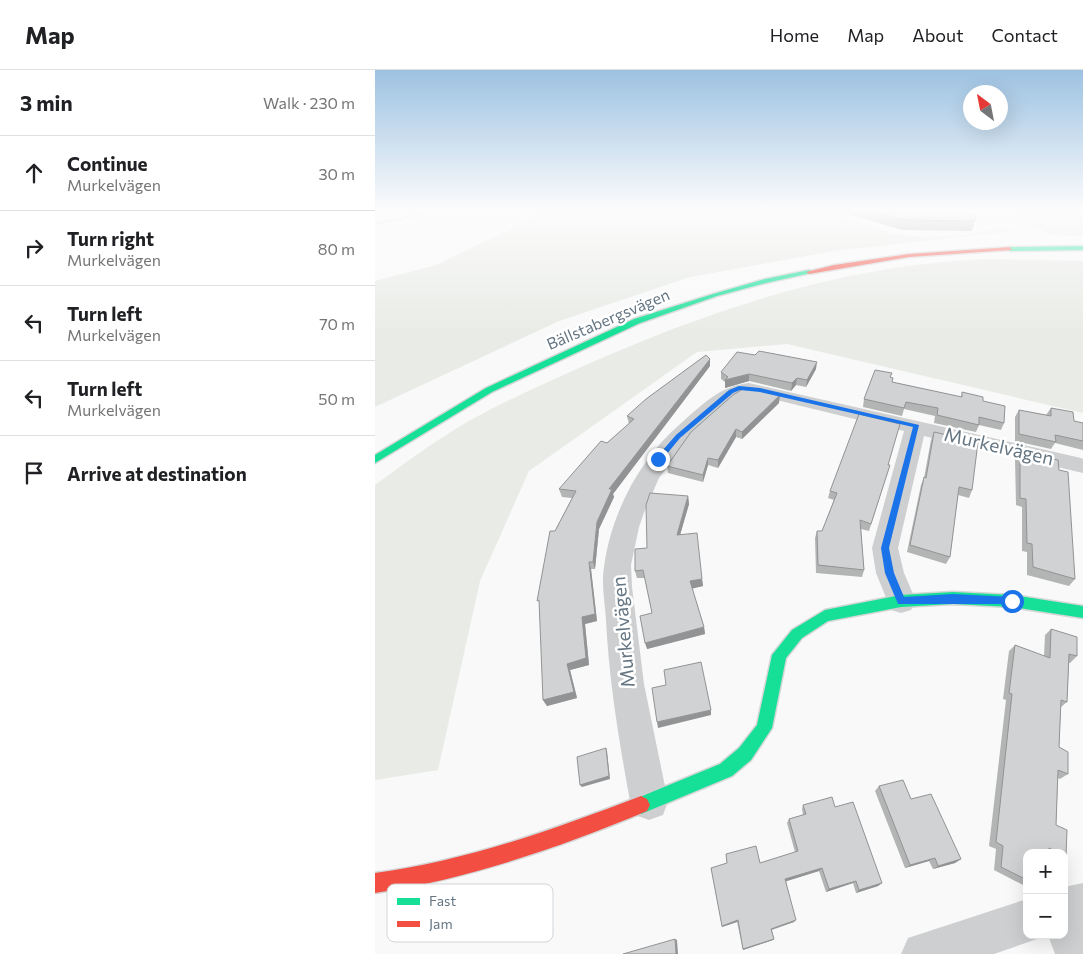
<!DOCTYPE html>
<meta charset="utf-8">
<style>
:root{--surface:#fff;--page:#f2f2f2;--text:#202124;--muted:#757577;--line:#e0e0e0}
body{margin:0;font-family:Commissioner,sans-serif;background:var(--page);color:var(--text)}
.controls{position:absolute;right:15px;bottom:15px;display:grid;overflow:hidden;border-radius:10px;box-shadow:0 5px 20px #0002}
.controls button{width:45px;height:45px;display:grid;place-items:center;padding:0;border:0;border-bottom:1px solid var(--line);background:var(--surface);color:var(--text);font:25px sans-serif}
.compass{position:absolute;left:588px;top:15px;width:45px;height:45px;border-radius:50%;background:var(--surface);box-shadow:0 5px 20px #0002;rotate:328deg}
.stop{position:absolute;width:15px;height:15px;margin:-11px;border:4px solid #1a73e8;border-radius:50%;background:#fff}
.stop.end{background:#1a73e8;border-color:#fff;box-shadow:0 1px 5px #0008}
.list{margin:0;padding:0;list-style:none}
h2{display:flex;justify-content:space-between;align-items:center;height:65px;margin:0;padding:0 20px;font-size:21px}
h2 small{font-size:16px;font-weight:400;color:var(--muted)}
.list li{display:grid;grid-template-columns:32px 1fr auto;gap:15px;align-items:center;box-sizing:border-box;height:75px;padding:0 20px;border-top:1px solid var(--line)}
.list b{display:block;font-size:19px;white-space:nowrap}
.list p{margin:0;font-size:16px;white-space:nowrap;color:var(--muted)}
.list em{font-size:16px;font-style:normal;color:var(--muted)}
.icon{flex:none;width:28px;height:28px;fill:none;stroke:currentColor;stroke-width:2;stroke-linecap:round;stroke-linejoin:round}
.map{position:relative;flex:none;width:708px;height:884px;overflow:hidden}
header{display:flex;align-items:center;gap:30px;box-sizing:border-box;height:70px;padding:0 25px;background:var(--surface);border-bottom:1px solid var(--line)}
header strong{font-size:24px}
nav{display:flex;gap:28px;margin-inline-start:auto;font-size:18px}
main{display:flex}
aside{flex:1;background:var(--surface)}
.map>svg:first-child{display:block}
.green{fill:#e8ebe6}
.lines{fill:none;stroke-linecap:round;stroke-linejoin:round}
.stream{fill:#ced6d9;fill-rule:evenodd}
.fast-casing{stroke:#d5d6d7;stroke-width:3}
.jam-casing{stroke:#d5d6d7;stroke-width:3}
.street{fill:#cecfd0;fill-rule:evenodd}
.fast{fill:#16e098;fill-rule:evenodd}
.jam{fill:#f24e42;fill-rule:evenodd}
.wall{fill:#b3b5b5}
.shaded-wall{fill:#929394}
.building{fill:#d0d2d3;stroke:#929394}
.route{fill:#1a73e8}
.labels{text-anchor:middle;stroke-width:5;stroke-linejoin:round;paint-order:stroke}
.far-street-label{font-size:16px;fill:#657683;stroke:#fff}
.street-label{font-size:19px;fill:#657683;stroke:#fff}
.key{fill:#fff;stroke:#d1d6da;stroke-width:1}
.key-label{font-size:14px;fill:#657683}
</style>
<header>
<strong>Map</strong>
<nav><a>Home</a><a>Map</a><a>About</a><a>Contact</a></nav>
</header>
<main>
<aside>
<h2>3 min<small>Walk · 230 m</small></h2>
<ul class="list">
<li><svg class="icon" aria-label="ahead" viewBox="0 0 24 24"><path d="M12 20V5M6 11l6-6 6 6"/></svg><div><b>Continue</b><p>Murkelvägen</p></div><em>30 m</em></li>
<li><svg class="icon" aria-label="right" viewBox="0 0 24 24"><path d="M7 20v-9h11M14 6l5 5-5 5"/></svg><div><b>Turn right</b><p>Murkelvägen</p></div><em>80 m</em></li>
<li><svg class="icon" aria-label="left" viewBox="0 0 24 24"><path d="M17 20v-9H6M10 6l-5 5 5 5"/></svg><div><b>Turn left</b><p>Murkelvägen</p></div><em>70 m</em></li>
<li><svg class="icon" aria-label="left" viewBox="0 0 24 24"><path d="M17 20v-9H6M10 6l-5 5 5 5"/></svg><div><b>Turn left</b><p>Murkelvägen</p></div><em>50 m</em></li>
<li><svg class="icon" aria-label="arrive" viewBox="0 0 24 24"><path d="M6 21V4h12l-3 4 3 4H6"/></svg><div><b>Arrive at destination</b></div></li>
</ul>
</aside>
<div class="map">
<svg width="708" height="884" viewBox="0 0 708 884">
<rect width="100%" height="100%" fill="#f9f9f9"/>
<g class="green">
<path d="M 177,139 L 445,139 L 519,164 L 549,167 L 590,165 L 627,157 L 638,161 L 460,181 L 315,207 L 184,251 L 0,337 L 0,211 L 61,195 Z"/>
<path d="M 643,139 L 708,139 L 708,166 L 677,165 L 649,152 Z"/>
<path d="M 616,189 L 708,191 L 708,343 L 412,274 L 322,282 L 154,401 L 105,511 L 63,700 L 0,710 L 0,415 C 30,393 61,370 94,351 C 132,330 173,312 213,294 C 341,238 475,193 616,189 Z"/>
</g>
<g class="lines">
<path class="stream" d="M 50,142 L 51,144 L 0,155 L 0,153 Z"/>
<g class="fast-casing">
<g id="fast">
<path d="M 708,176 L 708,180 L 635,181 L 632,179 L 635,177 Z"/>
<path d="M 434,200 L 436,201 L 436,203 L 391,213 L 342,226 L 265,253 L 117,322 L 0,393 L 0,385 L 111,318 L 259,249 L 338,224 L 390,209 Z"/>
<path d="M 578,522 L 637,525 L 708,536 L 708,548 L 637,537 L 578,534 L 526,537 L 453,551 L 427,568 L 411,588 L 397,658 L 376,690 L 357,706 L 266,744 L 260,741 L 257,735 L 260,729 L 345,694 L 364,678 L 382,655 L 397,585 L 417,560 L 450,540 L 526,525 Z"/>
</g>
</g>
<g class="jam-casing">
<g id="jam">
<path d="M 635,177 L 637,180 L 534,187 L 434,204 L 431,202 L 459,195 L 534,184 Z"/>
<path d="M 266,726 L 272,729 L 275,735 L 272,741 C 186,777 93,809 0,823 L 0,803 C 91,791 180,759 266,726 Z"/>
</g>
</g>
<g class="street">
<path d="M 374,313 L 706,388 L 708,389 L 708,403 L 549,366 L 523,478 L 529,503 L 541,531 L 536,540 L 526,543 L 516,540 L 501,503 L 497,478 L 529,361 L 385,326 L 367,325 L 357,331 L 315,368 L 284,408 L 270,440 L 264,457 L 256,495 L 257,517 L 269,614 L 293,731 L 288,745 L 274,750 L 260,745 L 255,731 C 244,671 234,611 231,550 C 230,533 226,514 229,497 C 236,444 264,390 304,355 C 326,336 344,316 374,313 Z"/>
<path d="M 708,813 L 708,884 L 680,884 L 673,865 L 689,865 L 689,817 Z"/>
<path d="M 652,829 L 652,865 L 668,867 L 619,884 L 526,884 L 533,868 Z"/>
</g>
<use href="#fast" class="fast"/>
<use href="#jam" class="jam"/>
</g>
<g class="wall">
<path d="M 469,139 L 575,139 L 600,151 L 597,161 L 528,160 L 469,143 Z"/>
<path d="M 335,296 L 238,424 L 239,427 L 224,459 L 220,499 L 216,499 L 222,551 L 210,554 L 214,595 L 195,600 L 202,628 L 172,636 L 168,630 L 180,461 L 197,428 L 187,427 L 184,419 L 232,373 L 254,354 L 252,346 Z"/>
<path d="M 441,299 L 431,317 L 421,315 L 416,321 L 374,311 L 350,318 L 350,312 L 346,309 L 346,302 Z"/>
<path d="M 516,308 L 517,312 L 586,327 L 587,322 L 608,331 L 629,353 L 626,360 L 604,355 L 601,362 L 559,353 L 560,346 L 529,339 L 527,346 L 488,337 L 489,329 Z"/>
<path d="M 404,333 L 367,369 L 361,367 L 343,398 L 333,395 L 328,412 L 293,403 L 292,396 Z"/>
<path d="M 676,338 L 699,351 L 708,353 L 708,380 L 680,373 L 676,379 L 640,371 L 640,347 L 644,340 L 671,345 Z"/>
<path d="M 559,362 L 597,420 L 594,428 L 583,425 L 575,487 L 571,494 L 532,482 L 546,415 L 549,408 L 556,370 Z"/>
<path d="M 645,382 L 684,400 L 700,509 L 694,516 L 652,505 L 652,482 L 647,481 L 647,437 L 641,435 L 640,389 Z"/>
<path d="M 513,395 L 515,395 L 494,461 L 486,459 L 489,500 L 487,507 L 441,503 L 440,468 L 442,461 L 447,461 L 459,430 L 453,428 L 455,421 Z"/>
<path d="M 313,426 L 314,434 L 305,465 L 327,509 L 328,516 L 317,518 L 329,557 L 330,564 L 272,579 L 277,543 L 270,508 L 262,508 L 260,501 Z"/>
<path d="M 676,559 L 702,586 L 695,593 L 694,593 L 692,632 L 686,637 L 684,677 L 693,704 L 685,709 L 683,708 L 681,755 L 691,786 L 689,787 L 689,783 L 652,783 L 652,815 L 650,816 L 619,800 L 621,779 L 614,776 L 631,630 L 628,629 L 634,581 L 640,575 L 669,586 L 670,565 Z"/>
<path d="M 504,716 L 536,729 L 586,789 L 580,793 L 558,799 L 554,791 L 530,798 L 500,721 Z"/>
<path d="M 428,735 L 460,737 L 507,813 L 503,816 L 481,823 L 478,813 L 451,822 L 444,801 L 411,811 L 419,852 L 397,860 L 399,869 L 398,870 L 368,880 L 362,852 L 347,857 L 336,798 L 352,793 L 351,784 L 385,793 L 420,782 L 412,753 L 414,749 L 428,745 L 427,739 Z"/>
</g>
<g class="shaded-wall">
<path d="M 335,289 L 335,296 L 238,424 L 239,427 L 224,459 L 220,499 L 218,492 L 222,452 L 234,419 Z"/>
<path d="M 442,292 L 441,299 L 431,317 L 432,310 Z"/>
<path d="M 374,304 L 374,311 L 350,318 L 350,310 Z"/>
<path d="M 422,308 L 421,315 L 416,321 L 417,313 Z"/>
<path d="M 405,325 L 404,333 L 367,369 L 367,362 Z"/>
<path d="M 361,359 L 361,367 L 343,398 L 343,390 Z"/>
<path d="M 333,388 L 333,395 L 328,412 L 328,405 Z"/>
<path d="M 313,426 L 314,434 L 303,472 L 302,465 Z"/>
<path d="M 214,492 L 216,499 L 222,551 L 210,554 L 214,595 L 195,600 L 202,628 L 172,636 L 168,630 L 192,594 Z"/>
<path d="M 327,509 L 328,516 L 316,519 L 315,511 Z"/>
<path d="M 329,557 L 330,564 L 272,579 L 270,573 Z"/>
<path d="M 336,640 L 336,645 L 283,658 L 282,652 Z"/>
<path d="M 231,678 L 232,681 L 235,709 L 207,717 L 205,715 Z"/>
<path d="M 560,788 L 554,791 L 530,798 L 535,795 Z"/>
<path d="M 586,789 L 580,793 L 558,799 L 563,796 Z"/>
<path d="M 447,798 L 444,801 L 409,812 L 410,809 Z"/>
<path d="M 481,811 L 478,813 L 451,822 L 454,819 Z"/>
<path d="M 507,813 L 503,816 L 481,823 L 484,820 Z"/>
<path d="M 363,850 L 362,852 L 347,857 L 347,856 Z"/>
<path d="M 421,850 L 419,852 L 395,860 L 396,859 Z"/>
<path d="M 300,869 L 302,870 L 303,884 L 301,884 Z"/>
<path d="M 399,869 L 398,870 L 368,880 L 368,879 Z"/>
</g>
<g class="building">
<path d="M 489,139 L 575,139 L 601,146 L 600,151 L 530,150 Z"/>
<path d="M 384,281 L 442,292 L 432,310 L 422,308 L 417,313 L 374,304 L 350,310 L 353,307 L 346,302 L 362,282 L 380,285 Z"/>
<path d="M 331,285 L 335,289 L 234,419 L 237,419 L 222,452 L 218,492 L 214,492 L 220,544 L 207,547 L 211,588 L 192,594 L 199,622 L 168,630 L 164,530 L 162,531 L 175,461 L 180,461 L 201,421 L 184,419 L 226,371 L 232,373 L 259,349 L 252,346 L 271,329 Z"/>
<path d="M 500,300 L 517,303 L 515,307 L 518,308 L 517,312 L 587,327 L 587,322 L 608,327 L 608,331 L 630,336 L 629,353 L 604,347 L 604,355 L 562,345 L 563,338 L 531,332 L 529,338 L 489,329 Z"/>
<path d="M 368,319 L 385,320 L 405,325 L 367,362 L 361,359 L 343,390 L 333,388 L 328,405 L 292,396 L 316,362 L 358,325 Z"/>
<path d="M 676,338 L 698,342 L 699,351 L 708,353 L 708,371 L 680,365 L 681,372 L 644,364 L 644,340 L 676,346 Z"/>
<path d="M 484,344 L 525,354 L 513,395 L 515,395 L 496,454 L 485,450 L 489,500 L 443,495 L 442,461 L 447,461 L 462,423 L 455,421 Z"/>
<path d="M 559,362 L 603,372 L 597,420 L 584,417 L 575,487 L 535,475 L 549,407 L 551,408 Z"/>
<path d="M 645,382 L 683,390 L 684,400 L 693,402 L 700,509 L 658,497 L 657,474 L 652,473 L 651,429 L 645,428 Z"/>
<path d="M 275,423 L 313,426 L 302,465 L 322,463 L 327,509 L 315,511 L 329,557 L 270,573 L 265,546 L 277,543 L 268,500 L 260,501 L 260,479 L 272,478 L 271,435 Z"/>
<path d="M 676,559 L 702,567 L 702,586 L 694,584 L 692,632 L 686,630 L 684,677 L 693,682 L 693,704 L 683,700 L 681,755 L 692,760 L 691,786 L 689,786 L 689,783 L 683,783 L 674,778 L 674,783 L 652,783 L 652,810 L 626,797 L 628,776 L 621,772 L 637,624 L 634,623 L 640,575 L 675,588 Z"/>
<path d="M 326,592 L 336,640 L 282,652 L 277,618 L 291,615 L 289,600 Z"/>
<path d="M 231,678 L 234,706 L 205,715 L 202,687 Z"/>
<path d="M 528,710 L 536,729 L 556,724 L 586,789 L 563,796 L 560,788 L 535,795 L 504,716 Z"/>
<path d="M 457,727 L 460,737 L 478,732 L 507,813 L 484,820 L 481,811 L 454,819 L 447,798 L 410,809 L 421,850 L 396,859 L 399,869 L 368,879 L 363,850 L 347,856 L 336,798 L 352,793 L 351,784 L 381,776 L 385,793 L 423,781 L 414,749 L 431,744 L 428,735 Z"/>
<path d="M 300,869 L 301,884 L 248,884 Z"/>
</g>
<linearGradient id="sky" x2="0" y2="1"><stop stop-color="#9dc2e2"/><stop offset="0.53" stop-color="#fcfcfc"/><stop offset="1" stop-color="#fcfcfc" stop-opacity="0"/></linearGradient>
<rect width="708" height="263" fill="url(#sky)"/>
<path class="route" d="M 364,316 L 385,318 L 544,355 L 514,478 L 519,503 L 529,527 L 578,524 L 637,527 L 640,528 L 640,534 L 523,534 L 510,503 L 506,478 L 538,357 L 385,322 L 365,320 L 358,323 L 305,368 L 286,391 L 281,391 L 281,388 L 301,365 L 354,320 Z"/>
<g class="labels">
<g class="far-street-label">
<text transform="translate(233 249) rotate(-23)" y="6">Bällstabergsvägen</text>
</g>
<g class="street-label">
<text transform="translate(624 376) rotate(13)" y="7">Murkelvägen</text>
<text transform="translate(248 562) rotate(-95)" y="7">Murkelvägen</text>
</g>
</g>
<rect x="12" y="814" width="166" height="58" rx="8" class="key"/>
<rect x="22" y="828" width="23" height="7" fill="#16e098"/>
<rect x="22" y="851" width="23" height="6" fill="#f24e42"/>
<g class="key-label">
<text x="54" y="836">Fast</text>
<text x="54" y="859">Jam</text>
</g>
</svg>
<div class="controls">
<button>+</button>
<button>−</button>
</div>
<svg class="compass" viewBox="-18 -18 36 36"><path d="M0-13l5 13h-10z" fill="#e53935"/><path d="M0 13l5-13h-10z" fill="#757577"/></svg>
<div class="stop" style="left:637px;top:531px"></div>
<div class="stop end" style="left:283px;top:389px"></div>
</div>
</main>
